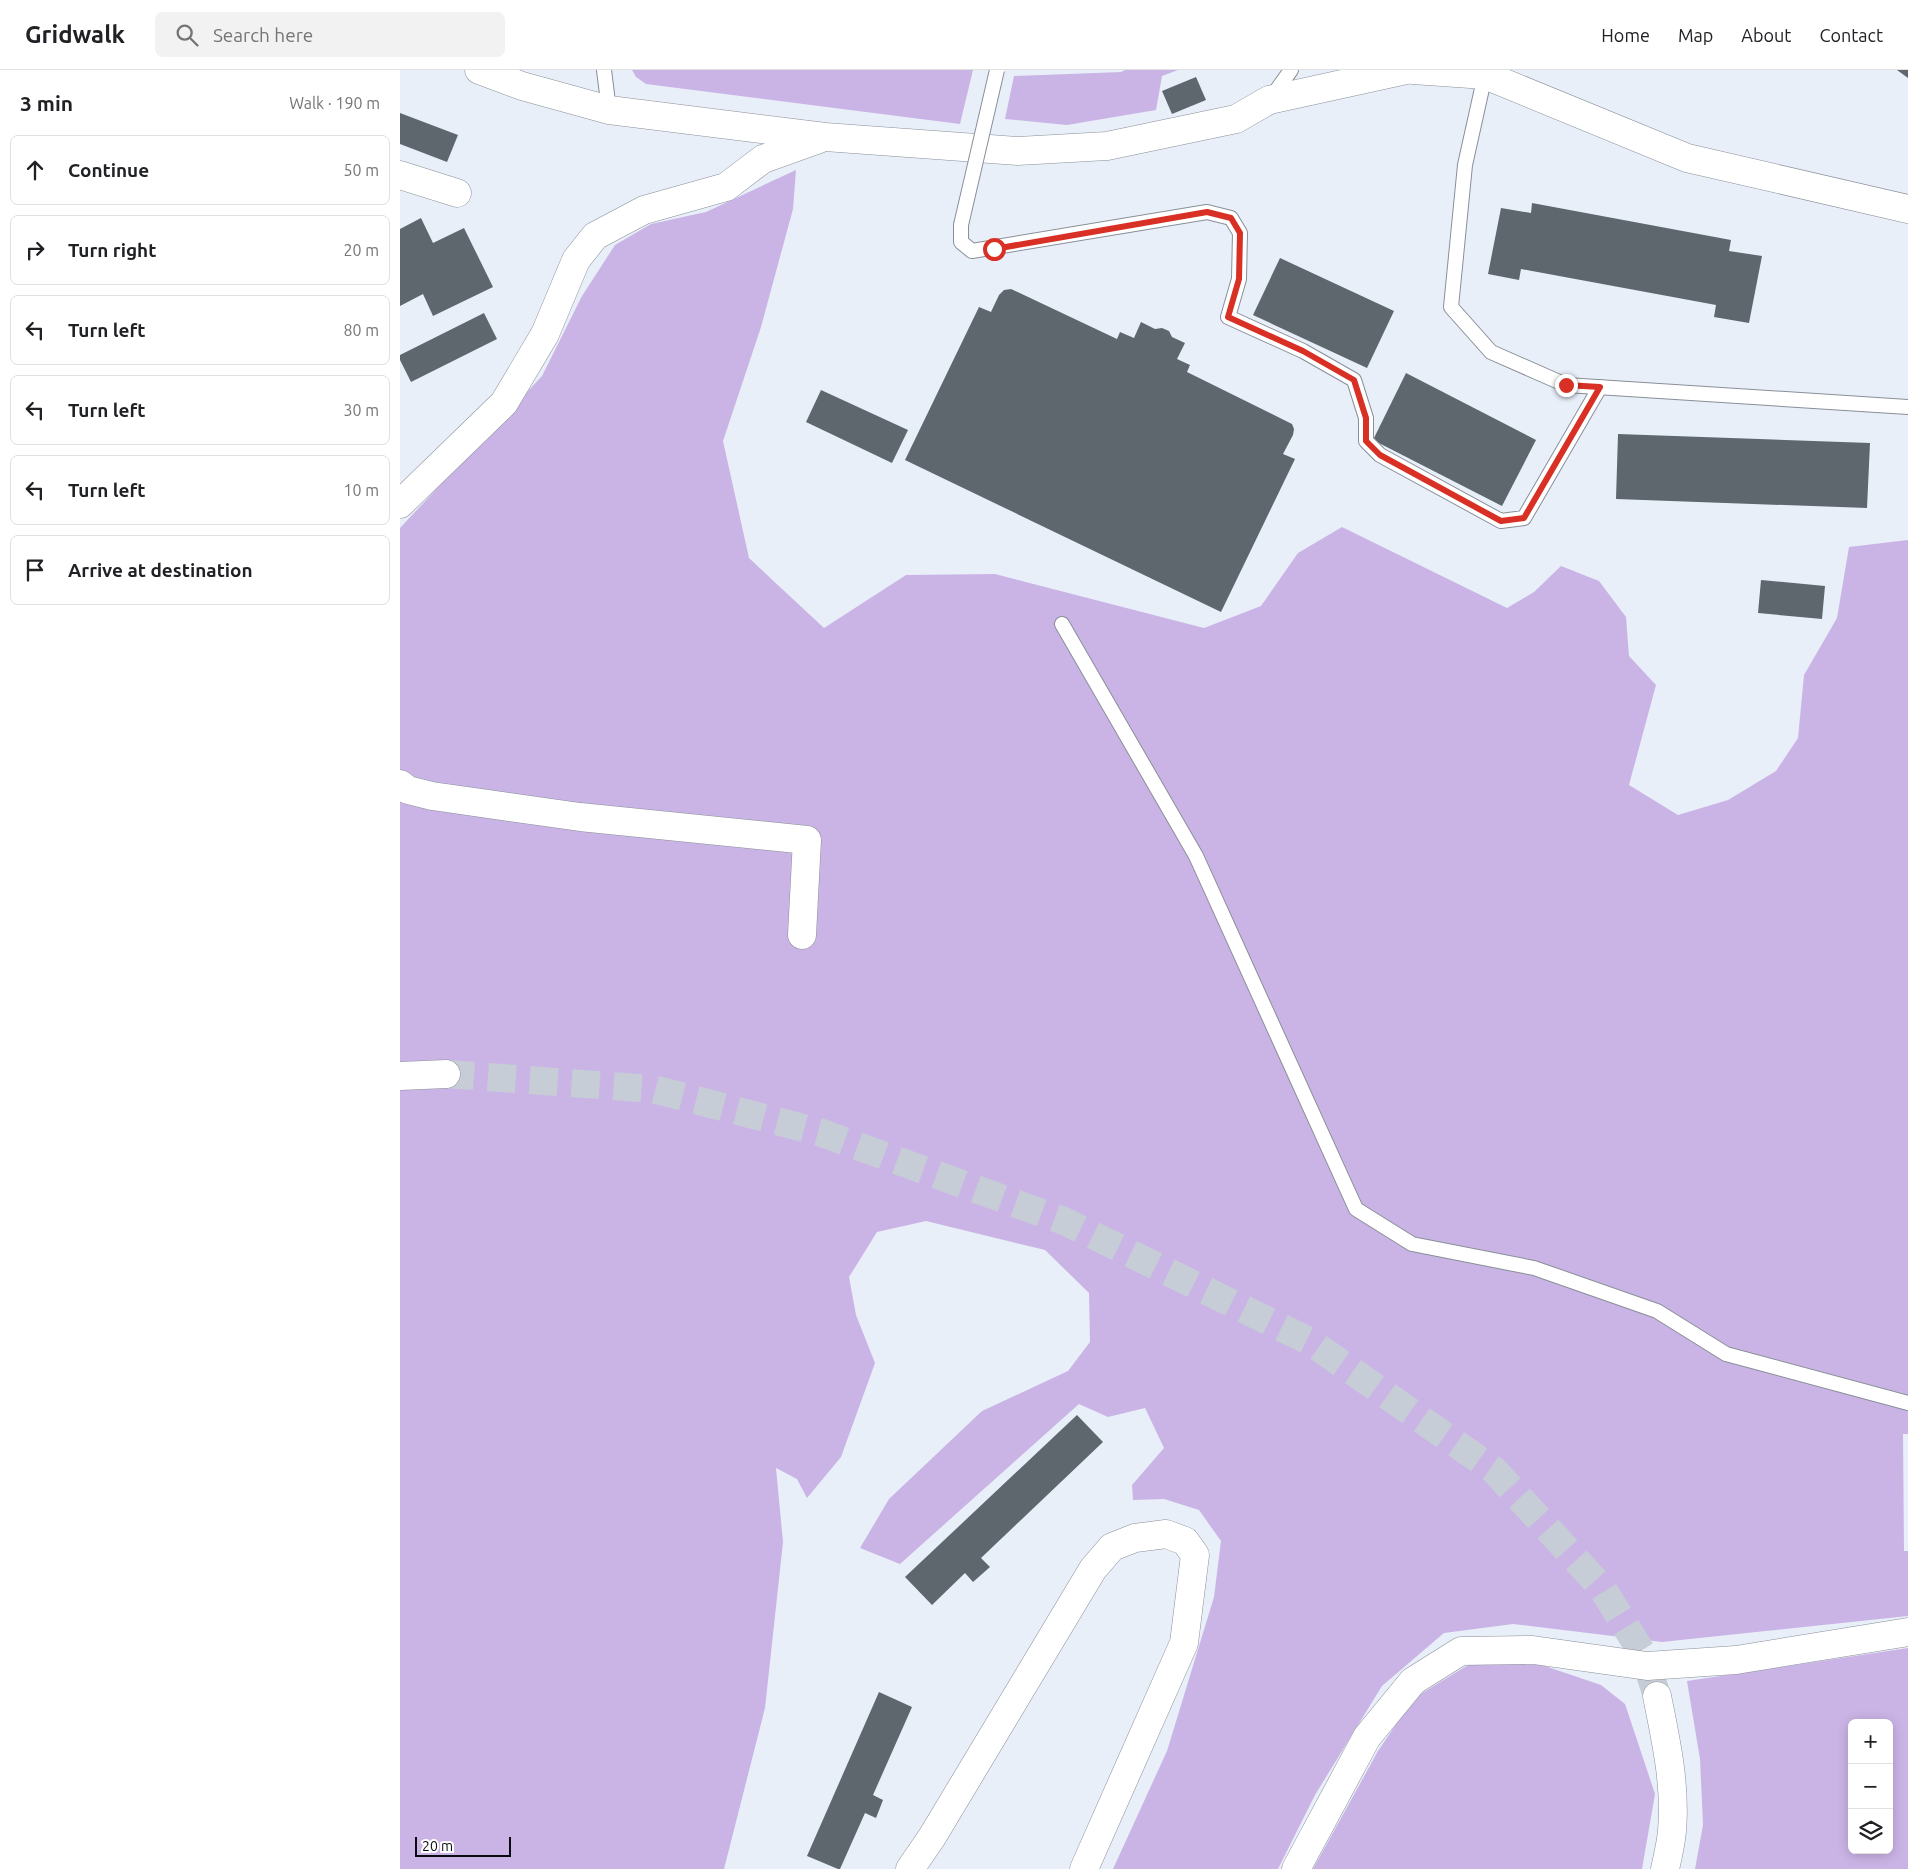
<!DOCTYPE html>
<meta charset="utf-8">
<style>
:root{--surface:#fff;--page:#f2f2f2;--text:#202124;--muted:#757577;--line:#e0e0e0}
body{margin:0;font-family:Ubuntu,sans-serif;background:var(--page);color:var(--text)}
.controls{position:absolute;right:15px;bottom:15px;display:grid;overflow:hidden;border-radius:8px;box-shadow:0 2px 12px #0003}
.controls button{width:45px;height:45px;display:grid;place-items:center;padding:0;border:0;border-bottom:1px solid var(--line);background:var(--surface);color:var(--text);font:25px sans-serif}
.scale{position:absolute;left:15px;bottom:12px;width:96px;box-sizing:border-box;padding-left:5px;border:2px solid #090c0f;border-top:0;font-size:14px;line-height:18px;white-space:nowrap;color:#090c0f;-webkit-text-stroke:4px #fff;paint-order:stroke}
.stop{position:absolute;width:15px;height:15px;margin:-11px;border:4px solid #d93025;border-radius:50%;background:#fff}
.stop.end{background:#d93025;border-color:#fff;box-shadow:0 1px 5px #0008}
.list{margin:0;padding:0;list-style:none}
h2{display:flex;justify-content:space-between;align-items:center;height:65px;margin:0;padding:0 20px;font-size:21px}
h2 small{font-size:16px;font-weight:400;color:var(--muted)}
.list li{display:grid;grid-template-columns:32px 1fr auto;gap:15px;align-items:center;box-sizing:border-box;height:70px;margin:0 10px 10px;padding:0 10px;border:1px solid var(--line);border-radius:8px}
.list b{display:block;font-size:19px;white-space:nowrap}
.list em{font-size:16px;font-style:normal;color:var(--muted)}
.icon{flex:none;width:28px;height:28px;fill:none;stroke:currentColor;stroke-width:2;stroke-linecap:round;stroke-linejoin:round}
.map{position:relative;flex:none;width:1508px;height:1799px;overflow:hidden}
header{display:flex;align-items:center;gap:30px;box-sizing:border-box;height:70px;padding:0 25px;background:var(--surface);border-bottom:1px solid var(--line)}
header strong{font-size:24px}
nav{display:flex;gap:28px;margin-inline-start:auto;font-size:18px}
.search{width:350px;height:45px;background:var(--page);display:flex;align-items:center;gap:12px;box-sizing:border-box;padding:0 18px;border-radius:8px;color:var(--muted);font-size:19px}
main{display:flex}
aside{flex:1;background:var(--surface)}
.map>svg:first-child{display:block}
.green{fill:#cab4e6;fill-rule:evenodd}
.building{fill:#5d676d}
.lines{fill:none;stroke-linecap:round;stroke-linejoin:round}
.secondary-tunnel{stroke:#c7cdd6;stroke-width:28;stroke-dasharray:28 14;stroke-linecap:butt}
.lane-casing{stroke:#898f98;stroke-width:16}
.street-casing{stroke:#898f98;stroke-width:29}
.secondary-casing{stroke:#898f98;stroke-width:29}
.lane{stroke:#fff;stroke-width:14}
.street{stroke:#fff;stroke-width:28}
.secondary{stroke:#fff;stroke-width:28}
.lane-bridge-casing{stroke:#898f98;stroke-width:16;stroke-linecap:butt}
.lane-bridge{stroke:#fff;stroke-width:14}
.route{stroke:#d93025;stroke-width:6}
</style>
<header>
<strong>Gridwalk</strong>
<div class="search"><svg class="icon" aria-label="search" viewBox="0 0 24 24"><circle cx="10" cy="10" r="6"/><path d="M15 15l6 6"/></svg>Search here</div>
<nav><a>Home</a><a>Map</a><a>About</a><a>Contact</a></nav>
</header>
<main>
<aside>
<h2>3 min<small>Walk · 190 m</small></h2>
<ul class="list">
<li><svg class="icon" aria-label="ahead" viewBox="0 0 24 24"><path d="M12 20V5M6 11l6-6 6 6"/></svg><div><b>Continue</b></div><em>50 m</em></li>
<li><svg class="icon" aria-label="right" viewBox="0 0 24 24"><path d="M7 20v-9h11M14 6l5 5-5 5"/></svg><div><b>Turn right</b></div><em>20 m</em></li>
<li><svg class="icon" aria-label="left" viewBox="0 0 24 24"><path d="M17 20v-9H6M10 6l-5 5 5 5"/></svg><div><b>Turn left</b></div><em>80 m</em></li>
<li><svg class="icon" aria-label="left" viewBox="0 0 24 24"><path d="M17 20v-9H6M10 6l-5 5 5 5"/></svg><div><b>Turn left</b></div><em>30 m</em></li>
<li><svg class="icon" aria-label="left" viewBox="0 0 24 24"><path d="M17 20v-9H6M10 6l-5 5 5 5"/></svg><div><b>Turn left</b></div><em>10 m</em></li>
<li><svg class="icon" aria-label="arrive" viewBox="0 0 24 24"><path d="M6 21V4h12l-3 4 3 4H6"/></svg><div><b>Arrive at destination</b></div></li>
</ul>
</aside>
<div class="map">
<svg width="1508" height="1799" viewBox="0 0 1508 1799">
<rect width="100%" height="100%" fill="#e8eff9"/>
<g class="green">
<path d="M 232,0 L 573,0 L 560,54 L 246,14 L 236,7 Z"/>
<path d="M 725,0 L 778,0 L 762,6 L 756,40 L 667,55 L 605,49 L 614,6 L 721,2 Z"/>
<path d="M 396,100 L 393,139 L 361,257 L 323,371 L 349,488 L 424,558 L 506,505 L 595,504 L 804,558 L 861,536 L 898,483 L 942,457 L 1107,538 L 1134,522 L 1161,496 L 1199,511 L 1226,547 L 1229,586 L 1256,615 L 1229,715 L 1278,745 L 1328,730 L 1376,701 L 1398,668 L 1404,605 L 1437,548 L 1449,477 L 1508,470 L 1508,1364 L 1503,1364 L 1504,1481 L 1508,1481 L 1508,1546 L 1262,1572 L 1113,1554 L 1044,1563 L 982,1616 L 915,1725 L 878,1799 L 713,1799 L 767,1681 L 814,1527 L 821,1471 L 799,1440 L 764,1429 L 733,1430 L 732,1415 L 764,1378 L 745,1338 L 708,1347 L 679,1334 L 500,1494 L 460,1478 L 489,1429 L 582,1341 L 668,1301 L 690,1272 L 689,1223 L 645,1180 L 526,1151 L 477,1162 L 449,1207 L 456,1245 L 475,1293 L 441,1387 L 407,1428 L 397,1409 L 376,1398 L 383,1472 L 365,1638 L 324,1799 L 0,1799 L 0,458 L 142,306 L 182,226 L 215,175 L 251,154 L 306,142 Z"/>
<path d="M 1508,1578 L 1508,1799 L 1295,1799 L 1303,1755 L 1300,1689 L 1287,1611 ZM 1452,1653 L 1489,1653 L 1489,1780 L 1452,1780 Z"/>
<path d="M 1133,1592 L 1201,1615 L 1225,1634 L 1255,1724 L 1242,1799 L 913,1799 L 978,1681 L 1014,1628 L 1068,1595 Z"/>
</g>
<g class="building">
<path d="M 1497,0 L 1508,0 L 1508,8 Z"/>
<path d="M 796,7 L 806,30 L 772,44 L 762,21 Z"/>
<path d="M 0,43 L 58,65 L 47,92 L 0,74 Z"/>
<path d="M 1132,133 L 1331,170 L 1329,181 L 1362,186 L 1349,253 L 1314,247 L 1316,235 L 1121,199 L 1119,210 L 1088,204 L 1101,138 L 1131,143 Z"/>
<path d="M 21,148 L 33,173 L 64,158 L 93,217 L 33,246 L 23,224 L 0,236 L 0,159 Z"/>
<path d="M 880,188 L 994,241 L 967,298 L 853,245 Z"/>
<path d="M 611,219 L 717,269 L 720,262 L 734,268 L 741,252 L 755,259 L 762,258 L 769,261 L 772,267 L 785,273 L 777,289 L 790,295 L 787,302 L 892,354 L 894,359 L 893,365 L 883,384 L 895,389 L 821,542 L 505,390 L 579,237 L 591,242 L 599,225 L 604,220 Z"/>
<path d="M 84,243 L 97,269 L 11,312 L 0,290 L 0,285 Z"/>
<path d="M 1006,303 L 1136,370 L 1102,436 L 973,370 Z"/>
<path d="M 421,320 L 508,360 L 492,393 L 406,352 Z"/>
<path d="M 1218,364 L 1470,373 L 1467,438 L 1216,429 Z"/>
<path d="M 1361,510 L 1425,516 L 1422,549 L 1358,543 Z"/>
<path d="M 677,1345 L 703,1372 L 581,1488 L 590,1497 L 573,1512 L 565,1503 L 532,1535 L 505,1507 Z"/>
<path d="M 479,1622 L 512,1637 L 473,1725 L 483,1730 L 476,1748 L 465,1743 L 440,1799 L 438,1799 L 407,1786 Z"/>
</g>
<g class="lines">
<path class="secondary-tunnel" d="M 46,1004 L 253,1019 L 419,1062 L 664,1151 L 909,1271 L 1094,1400 L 1202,1518 L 1244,1586 L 1257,1626"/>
<g class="lane-casing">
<g id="lane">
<path d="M 204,0 L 209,40"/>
<path d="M 1084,1 L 1085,5 L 1065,95 L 1051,237 L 1091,282 L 1166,315 L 1508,337"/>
<path d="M 871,28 L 891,0"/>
<path d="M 561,155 L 561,172 L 572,181 L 807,142 L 831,148 L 840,163 L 839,209 L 828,247 L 903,281 L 954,310 L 966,348 L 966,371 L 980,385 L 1101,451 L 1124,448 L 1200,317"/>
<path d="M 662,554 L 796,786 L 956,1139 L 1012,1174 L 1134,1198 L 1257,1241 L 1326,1284 L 1508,1333"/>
</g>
</g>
<g class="street-casing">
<g id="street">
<path d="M 79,0 L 122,16 L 209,40 L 425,67 L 618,81 L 707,76 L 836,49 L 869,30 L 1006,0"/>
<path d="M 1013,0 L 1085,5 L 1287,88 L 1508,139"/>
<path d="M 0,105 L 57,123"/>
<path d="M 0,434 L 104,333 L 145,264 L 176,190 L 195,166 L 244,140 L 326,117 L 363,89 L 419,69"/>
<path d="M 0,714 L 8,720 L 32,726 L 180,747 L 407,770 L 402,865"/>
<path d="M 510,1799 L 532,1767 L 693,1499 L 712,1477 L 735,1468 L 766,1464 L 785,1471 L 795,1485 L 784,1573 L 684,1799"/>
<path d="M 896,1799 L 967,1667 L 1013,1611 L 1061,1581 L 1133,1580 L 1247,1596 L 1336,1590 L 1508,1562"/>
</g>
</g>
<g class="secondary-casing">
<g id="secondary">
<path d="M 0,1006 L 46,1004"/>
<path d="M 1257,1626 C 1266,1671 1276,1715 1272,1761 C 1271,1773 1268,1786 1265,1799"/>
</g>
</g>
<use href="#lane" class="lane"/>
<use href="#street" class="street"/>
<use href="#secondary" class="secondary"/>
<g class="lane-bridge-casing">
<path id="lane-bridge" d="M 561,155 L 597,0"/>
</g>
<use href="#lane-bridge" class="lane-bridge"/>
</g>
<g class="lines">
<path class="route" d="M 594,179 L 807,142 L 831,148 L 840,163 L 839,209 L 828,247 L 903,281 L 954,310 L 966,348 L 966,371 L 980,385 L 1101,451 L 1124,448 L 1200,317 L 1166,315"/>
</g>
</svg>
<div class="controls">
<button>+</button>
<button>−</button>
<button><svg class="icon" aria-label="layers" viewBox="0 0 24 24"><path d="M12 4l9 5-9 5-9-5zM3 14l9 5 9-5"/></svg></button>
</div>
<div class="scale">20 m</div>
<div class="stop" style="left:594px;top:179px"></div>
<div class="stop end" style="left:1166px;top:315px"></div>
</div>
</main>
